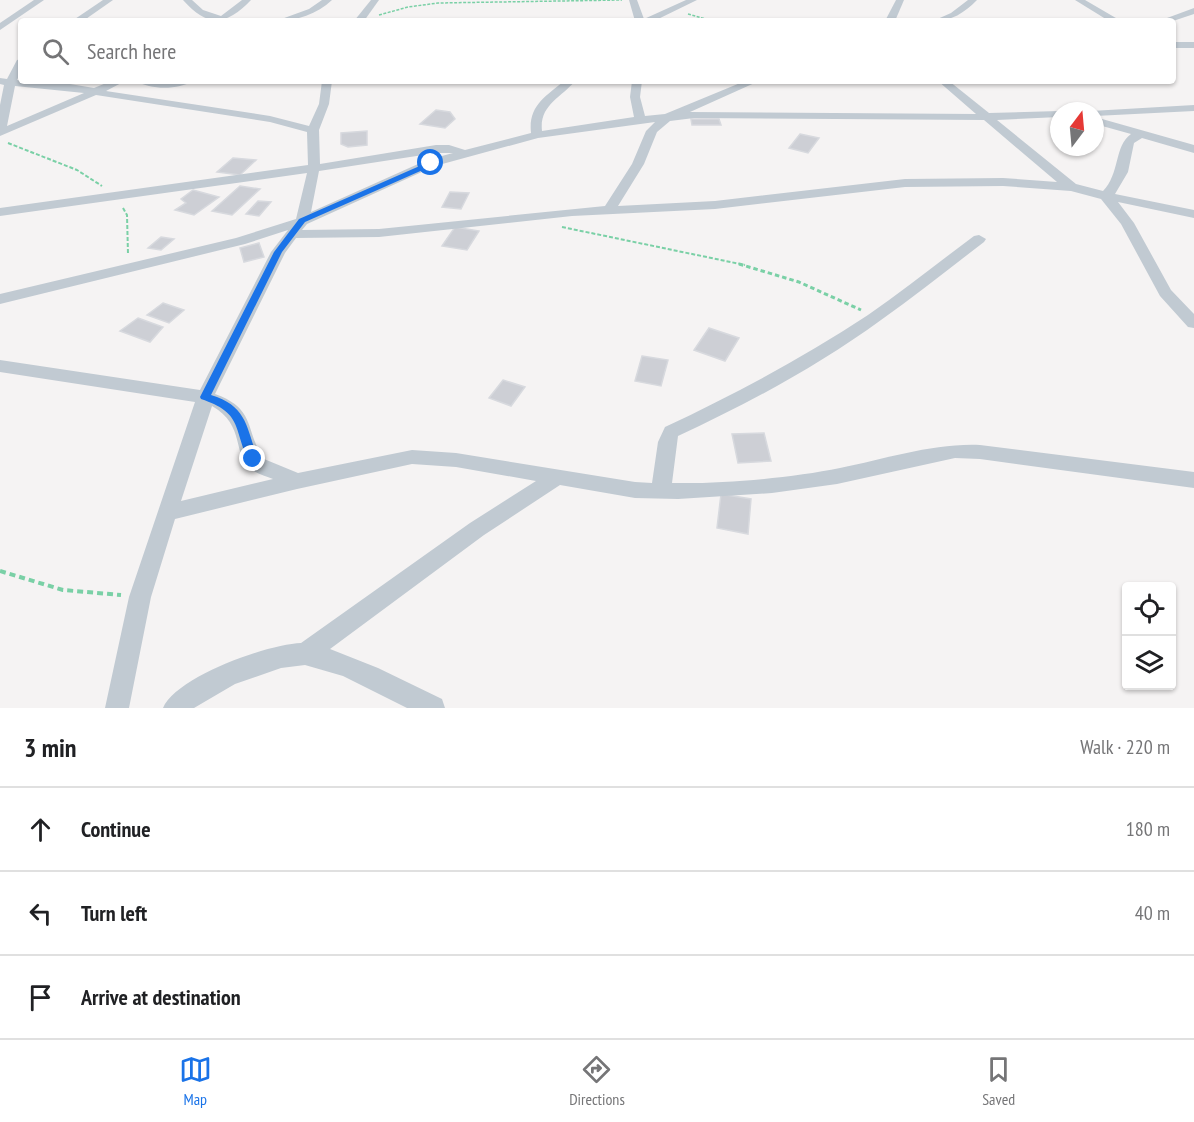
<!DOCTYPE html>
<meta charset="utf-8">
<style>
:root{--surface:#fff;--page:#f2f2f2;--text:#202124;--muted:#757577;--line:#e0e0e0;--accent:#1a73e8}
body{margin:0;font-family:"PT Sans Narrow",sans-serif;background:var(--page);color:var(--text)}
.controls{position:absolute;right:18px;bottom:18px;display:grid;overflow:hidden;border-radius:6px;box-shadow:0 2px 4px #0004}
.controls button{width:54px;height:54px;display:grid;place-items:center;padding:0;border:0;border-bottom:2px solid var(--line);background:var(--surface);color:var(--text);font:30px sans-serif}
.compass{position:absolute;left:1050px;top:102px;width:54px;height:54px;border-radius:50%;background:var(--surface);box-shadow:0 2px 4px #0004;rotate:16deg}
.stop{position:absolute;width:18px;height:18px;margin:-14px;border:4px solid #1a73e8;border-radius:50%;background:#fff}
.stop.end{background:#1a73e8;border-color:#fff;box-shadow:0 2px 6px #0008}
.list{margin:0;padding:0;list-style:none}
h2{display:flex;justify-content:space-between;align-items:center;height:78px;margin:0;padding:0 24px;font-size:26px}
h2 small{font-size:20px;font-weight:400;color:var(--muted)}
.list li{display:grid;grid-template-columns:39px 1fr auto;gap:18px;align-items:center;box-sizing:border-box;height:84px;padding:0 24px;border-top:2px solid var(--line)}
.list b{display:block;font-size:22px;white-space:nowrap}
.list em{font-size:20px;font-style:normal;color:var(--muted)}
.icon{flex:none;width:33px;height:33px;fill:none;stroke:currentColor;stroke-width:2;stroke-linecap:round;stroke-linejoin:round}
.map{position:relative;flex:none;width:1194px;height:708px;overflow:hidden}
.search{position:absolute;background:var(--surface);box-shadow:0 2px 4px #0004;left:18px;right:18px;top:18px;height:66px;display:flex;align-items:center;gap:15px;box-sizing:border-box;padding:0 21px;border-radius:6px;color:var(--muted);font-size:22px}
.sheet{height:330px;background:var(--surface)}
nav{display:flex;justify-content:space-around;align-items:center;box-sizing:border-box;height:84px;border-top:2px solid var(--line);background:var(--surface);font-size:16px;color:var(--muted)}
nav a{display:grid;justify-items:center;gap:3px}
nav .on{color:var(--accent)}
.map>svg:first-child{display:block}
.building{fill:#cdcfd5;stroke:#d7d9de;stroke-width:1.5}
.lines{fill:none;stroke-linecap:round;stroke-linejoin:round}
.path-far3{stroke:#7ad0a6;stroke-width:1.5;stroke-dasharray:3 1.5;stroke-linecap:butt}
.path-far2{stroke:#7ad0a6;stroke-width:2;stroke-dasharray:4 2;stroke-linecap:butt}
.path-far1{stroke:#7ad0a6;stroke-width:3;stroke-dasharray:4.5 3;stroke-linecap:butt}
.path{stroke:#7ad0a6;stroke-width:4;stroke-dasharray:6 4;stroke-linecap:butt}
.street{fill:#c1cad2;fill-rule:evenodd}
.route{fill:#1a73e8}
</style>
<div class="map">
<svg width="1194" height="708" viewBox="0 0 1194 708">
<rect width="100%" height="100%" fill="#f5f3f3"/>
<g class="building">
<path d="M 436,110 L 450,112 L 455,119 L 445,128 L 420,124 Z"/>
<path d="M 691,119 L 719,119 L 721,125 L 692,125 Z"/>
<path d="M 367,131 L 367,145 L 348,147 L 341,144 L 341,133 Z"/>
<path d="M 800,134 L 819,138 L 808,153 L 789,148 Z"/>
<path d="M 233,158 L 256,160 L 240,175 L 217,172 Z"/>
<path d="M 240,186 L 260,189 L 232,215 L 212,211 Z"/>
<path d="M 193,190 L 219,197 L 194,215 L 175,210 L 186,203 L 181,199 Z"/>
<path d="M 450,192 L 469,193 L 461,209 L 442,207 Z"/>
<path d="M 258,201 L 271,202 L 259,216 L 246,214 Z"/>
<path d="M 455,227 L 479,231 L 467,250 L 442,246 Z"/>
<path d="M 161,237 L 174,239 L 161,250 L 148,248 Z"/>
<path d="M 259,243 L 264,257 L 244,262 L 240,248 Z"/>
<path d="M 163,303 L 184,310 L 169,323 L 147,315 Z"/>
<path d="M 138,318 L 163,327 L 150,342 L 120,331 Z"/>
<path d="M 709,328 L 739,338 L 725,361 L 694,350 Z"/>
<path d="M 642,356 L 668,360 L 661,386 L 635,381 Z"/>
<path d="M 503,380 L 525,387 L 511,406 L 489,398 Z"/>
<path d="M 764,433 L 771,461 L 738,463 L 732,434 Z"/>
<path d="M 721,494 L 751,499 L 748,534 L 717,528 Z"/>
</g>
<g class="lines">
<g class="path-far3">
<path d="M 688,14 L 713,21"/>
<path d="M 379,15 L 408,7 L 438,3 L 622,0"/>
</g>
<g class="path-far2">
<path d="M 8,143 L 77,170 L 102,186"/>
<path d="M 123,208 L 127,215 L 128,254"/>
<path d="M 562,227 L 745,265"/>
</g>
<path class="path-far1" d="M 739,264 L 799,282 L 861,310"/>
<path class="path" d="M 0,571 L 63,590 L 121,595"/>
<g class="street">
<path d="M 34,0 L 44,0 L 0,30 L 0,23 Z"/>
<path d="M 103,0 L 113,0 L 83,21 L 72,21 Z"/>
<path d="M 183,0 L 192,0 L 203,10 L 221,16 L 242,0 L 251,0 C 226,26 208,28 183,0 Z"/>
<path d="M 322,0 L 332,0 C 317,14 297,21 276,21 L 309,9 Z"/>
<path d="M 371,0 L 379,0 L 364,21 L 354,21 Z"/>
<path d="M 629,0 L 637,0 L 644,19 L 686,0 L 697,0 L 654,21 L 635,21 Z"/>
<path d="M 896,0 L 904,0 L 895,21 L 885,21 Z"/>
<path d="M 968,0 L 977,0 C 964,13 952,21 933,21 L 951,13 Z"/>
<path d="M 1075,0 L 1085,0 L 1121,21 L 1109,21 Z"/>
<path d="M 1194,8 L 1194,14 L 1173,21 L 1159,21 Z"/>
<rect x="1173" y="42" width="21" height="6"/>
<path d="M 21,59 L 21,72 L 17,80 L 70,84 L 94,88 L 111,81 L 125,81 L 106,91 L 270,116 L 309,126 L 319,104 L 322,81 L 332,81 L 329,104 L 319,130 L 320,164 L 436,145 L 449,145 L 465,150 L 531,133 C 528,106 545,97 564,81 L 575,81 C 561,98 539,105 542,131 L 634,117 L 630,97 L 632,81 L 642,81 L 640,97 L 645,116 L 665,114 L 745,81 L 759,81 L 690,112 L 976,114 L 938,81 L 949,81 L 989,113 L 1059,111 L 1060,111 L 1059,117 L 997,120 L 1076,184 L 1103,191 C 1120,174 1114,146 1131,134 L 1095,124 L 1095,117 L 1194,145 L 1194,153 L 1142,138 L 1134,143 L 1128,172 L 1115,194 L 1194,210 L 1194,218 L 1118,202 L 1134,223 L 1171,290 L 1194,314 L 1194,328 L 1188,327 L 1160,296 L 1121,224 L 1101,199 L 1071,191 L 1003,186 L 905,187 L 715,209 L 572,216 L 379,237 L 296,238 L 285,253 L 215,394 C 257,409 244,430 264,459 L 298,473 L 412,450 L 456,453 L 635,482 L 652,483 L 658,442 L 665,427 C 735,394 803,358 868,315 C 904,290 939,262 974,236 L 979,235 L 986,239 L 984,242 C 950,268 916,295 881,320 C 818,366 749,403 678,436 L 672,483 C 723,484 791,478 840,468 C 886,459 933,443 980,445 L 1194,472 L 1194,488 L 980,459 L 955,458 L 837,484 L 772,493 L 678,499 L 635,498 L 560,485 L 484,535 L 330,649 L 378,668 L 442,699 L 445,708 L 407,708 L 343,676 L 305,665 L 281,668 L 235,684 L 194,708 L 163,708 C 176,677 268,644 301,643 L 470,523 L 536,481 L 456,467 L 412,464 L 297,489 L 175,519 L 151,597 L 129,708 L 105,708 L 129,597 L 195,402 L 0,372 L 0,360 L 200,390 L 271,252 L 288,230 L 245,244 L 0,304 L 0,294 L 236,238 L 296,219 L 307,173 L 0,216 L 0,208 L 308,165 L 307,132 L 270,122 L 96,95 L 0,136 L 0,105 L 4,85 L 0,84 L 0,78 L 7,79 L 17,60 ZM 15,86 L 84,93 L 7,126 ZM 694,118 L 984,120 L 1057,182 L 1003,178 L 905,179 L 715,201 L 618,206 L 644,164 L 657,132 L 670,121 ZM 655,122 L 646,131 L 632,164 L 605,206 L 379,229 L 302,230 L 307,224 L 435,166 L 538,138 ZM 436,153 L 453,153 L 427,160 L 311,212 L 319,171 ZM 212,406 C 246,425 232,456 251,469 C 257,474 266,476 273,479 L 181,501 Z"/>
<path d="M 137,81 L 192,81 C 180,90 149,90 137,81 Z"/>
<path d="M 1194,105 L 1194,111 L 1095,116 L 1095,111 L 1091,111 Z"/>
</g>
</g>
<path class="route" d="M 431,161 L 434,165 L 305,222 L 282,252 L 211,395 C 247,406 246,426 258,459 L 253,464 L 249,462 C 233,428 243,413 201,399 L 200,397 L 274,252 L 299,219 Z"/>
</svg>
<div class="controls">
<button><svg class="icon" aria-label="locate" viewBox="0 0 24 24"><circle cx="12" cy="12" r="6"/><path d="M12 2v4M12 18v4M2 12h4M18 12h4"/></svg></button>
<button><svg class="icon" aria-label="layers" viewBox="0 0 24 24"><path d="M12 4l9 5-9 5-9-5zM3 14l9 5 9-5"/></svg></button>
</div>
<svg class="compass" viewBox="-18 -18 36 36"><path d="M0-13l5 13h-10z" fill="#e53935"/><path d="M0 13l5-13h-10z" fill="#757577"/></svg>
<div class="stop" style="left:431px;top:163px"></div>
<div class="stop end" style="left:253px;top:459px"></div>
<div class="search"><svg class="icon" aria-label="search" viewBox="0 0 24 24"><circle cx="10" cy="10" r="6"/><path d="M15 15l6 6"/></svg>Search here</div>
</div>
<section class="sheet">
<h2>3 min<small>Walk · 220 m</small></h2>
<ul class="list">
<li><svg class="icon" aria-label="ahead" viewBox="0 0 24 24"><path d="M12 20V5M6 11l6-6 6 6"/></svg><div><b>Continue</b></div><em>180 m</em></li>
<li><svg class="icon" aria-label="left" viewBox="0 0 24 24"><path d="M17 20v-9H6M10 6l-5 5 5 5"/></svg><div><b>Turn left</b></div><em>40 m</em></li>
<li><svg class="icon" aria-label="arrive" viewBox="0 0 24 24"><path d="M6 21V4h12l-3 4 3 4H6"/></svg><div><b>Arrive at destination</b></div></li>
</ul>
</section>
<nav>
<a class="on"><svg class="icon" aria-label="map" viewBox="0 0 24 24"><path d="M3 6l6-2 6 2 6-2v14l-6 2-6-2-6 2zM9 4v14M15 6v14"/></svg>Map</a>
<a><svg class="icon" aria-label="directions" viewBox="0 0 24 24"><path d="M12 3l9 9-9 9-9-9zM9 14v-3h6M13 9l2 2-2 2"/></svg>Directions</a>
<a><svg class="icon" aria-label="saved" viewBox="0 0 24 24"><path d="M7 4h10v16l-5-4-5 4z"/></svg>Saved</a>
</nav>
